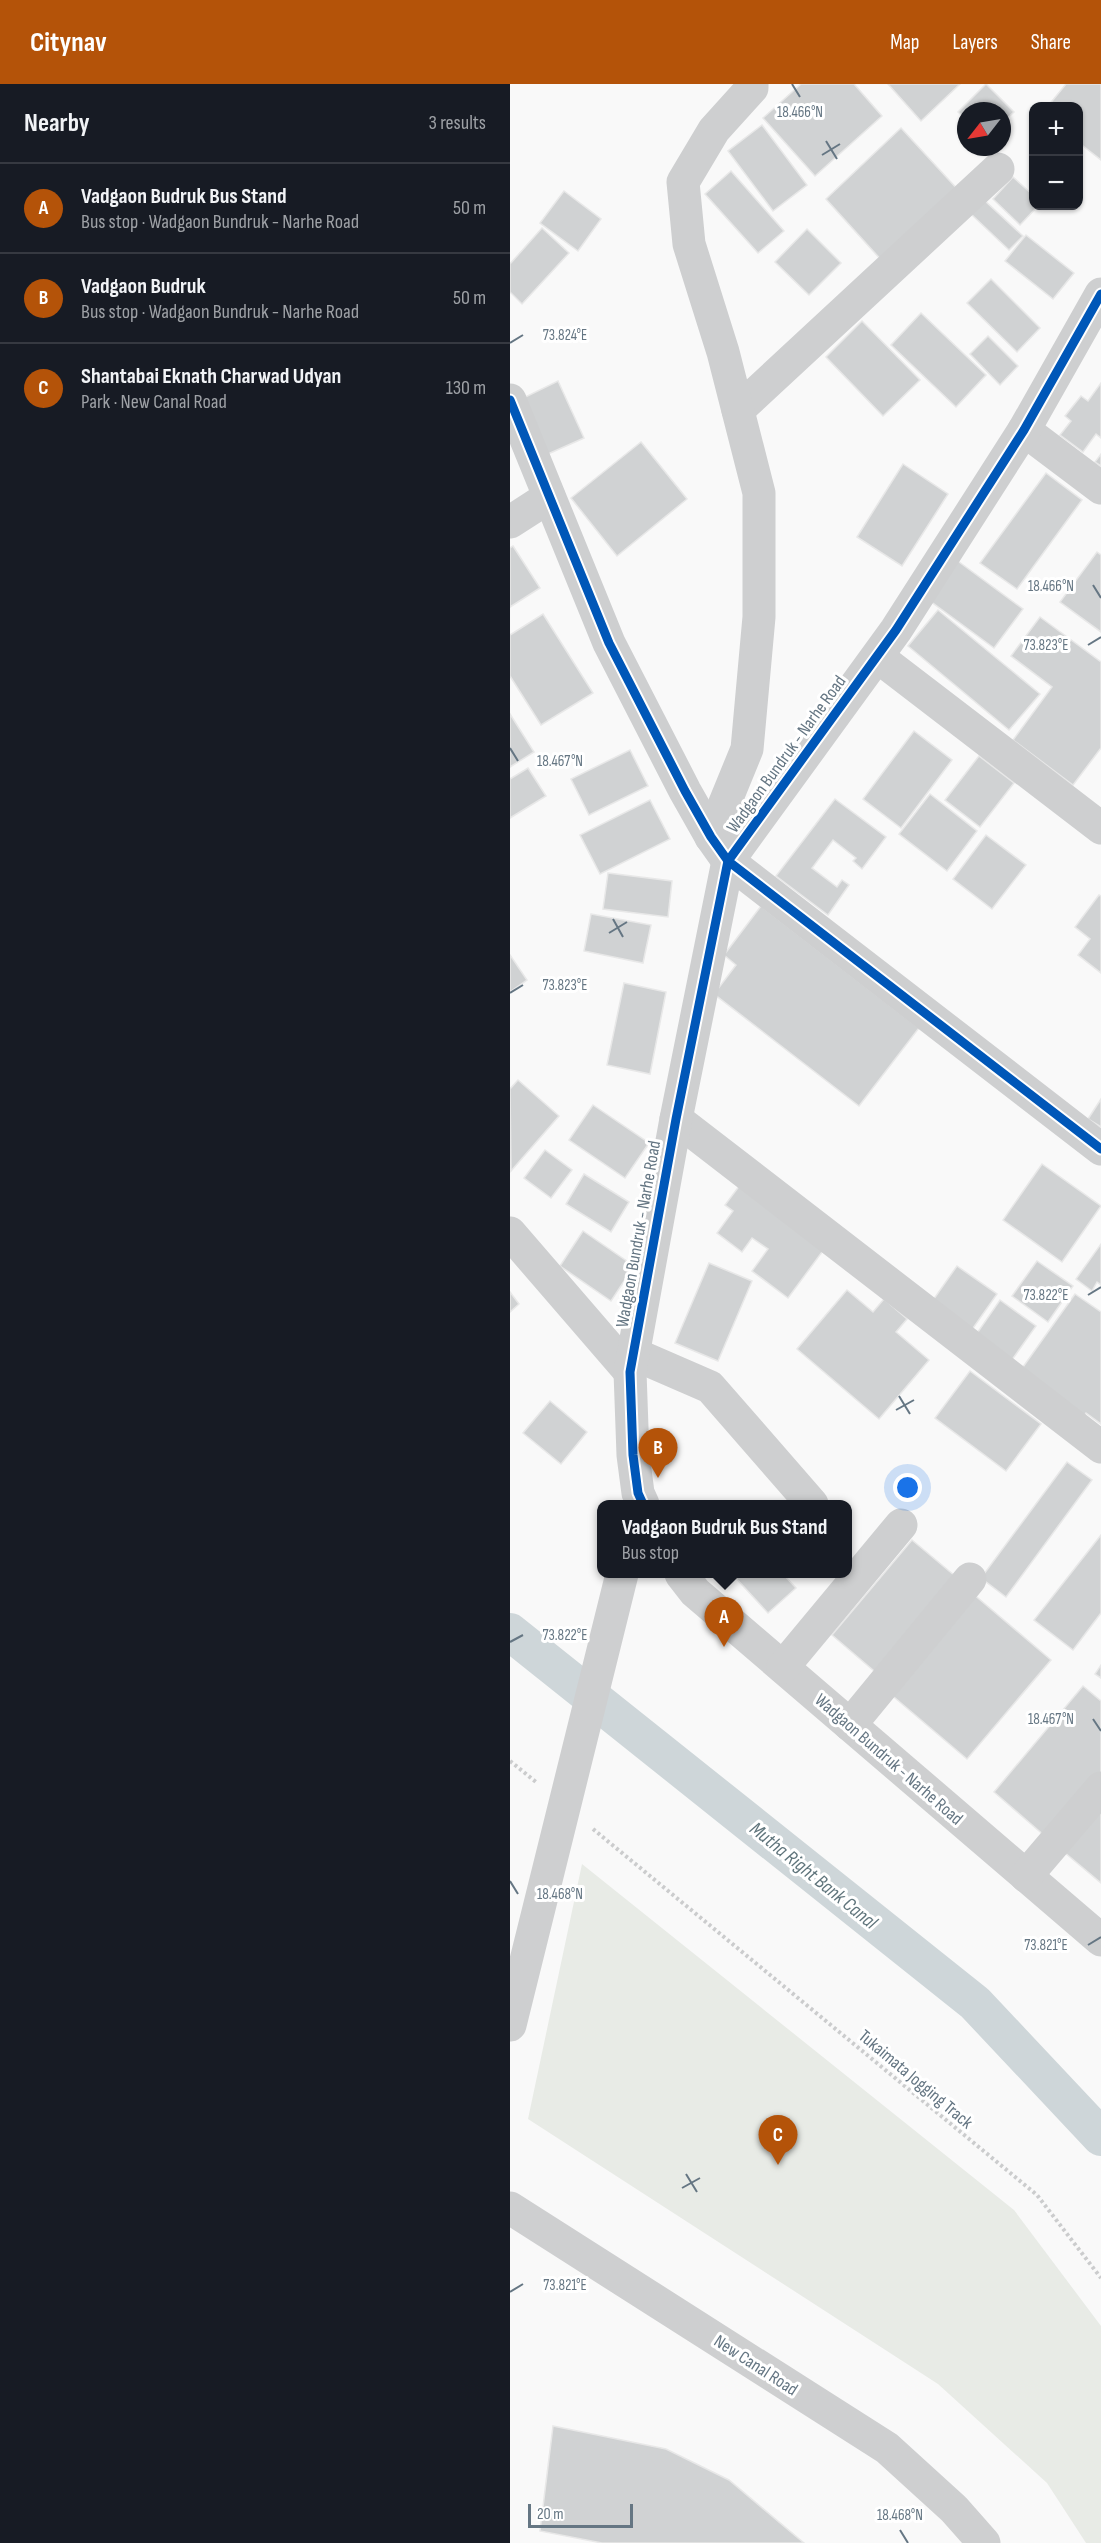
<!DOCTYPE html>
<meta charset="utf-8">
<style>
:root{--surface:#171b24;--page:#242831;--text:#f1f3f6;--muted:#9ea1a6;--line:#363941;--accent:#b45309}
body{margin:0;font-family:"Sofia Sans Condensed",sans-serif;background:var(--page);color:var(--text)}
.controls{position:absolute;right:18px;top:18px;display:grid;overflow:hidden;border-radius:12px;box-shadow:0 2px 4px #0004}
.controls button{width:54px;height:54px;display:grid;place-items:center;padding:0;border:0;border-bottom:2px solid var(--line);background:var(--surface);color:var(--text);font:30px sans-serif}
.compass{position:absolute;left:447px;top:18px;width:54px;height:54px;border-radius:50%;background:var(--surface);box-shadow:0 2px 4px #0004;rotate:239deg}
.scale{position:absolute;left:18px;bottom:15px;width:105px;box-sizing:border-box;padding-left:6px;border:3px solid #657683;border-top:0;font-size:16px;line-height:21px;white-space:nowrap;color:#657683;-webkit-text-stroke:4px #fff;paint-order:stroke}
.you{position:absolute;left:398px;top:1404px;width:21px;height:21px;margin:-15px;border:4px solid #fff;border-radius:50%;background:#1a73e8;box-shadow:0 0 0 9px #1a73e833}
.badge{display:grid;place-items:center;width:39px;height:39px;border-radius:50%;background:var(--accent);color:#fff;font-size:20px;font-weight:700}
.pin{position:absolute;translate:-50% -50px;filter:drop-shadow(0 2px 3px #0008)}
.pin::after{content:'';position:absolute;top:32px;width:21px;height:18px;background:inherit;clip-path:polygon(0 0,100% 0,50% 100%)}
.popup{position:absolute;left:87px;top:1416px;width:255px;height:78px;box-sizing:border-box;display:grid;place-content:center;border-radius:12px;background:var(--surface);filter:drop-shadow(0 2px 4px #0005);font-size:20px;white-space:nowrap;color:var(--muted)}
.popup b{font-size:22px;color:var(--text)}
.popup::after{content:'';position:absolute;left:50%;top:100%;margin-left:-12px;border:12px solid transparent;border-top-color:var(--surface)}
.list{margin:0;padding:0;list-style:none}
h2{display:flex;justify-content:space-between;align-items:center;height:78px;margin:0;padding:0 24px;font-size:26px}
h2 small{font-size:20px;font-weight:400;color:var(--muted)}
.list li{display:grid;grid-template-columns:39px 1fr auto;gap:18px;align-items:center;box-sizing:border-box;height:90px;padding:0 24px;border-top:2px solid var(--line)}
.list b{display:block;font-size:22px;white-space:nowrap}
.list p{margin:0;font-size:20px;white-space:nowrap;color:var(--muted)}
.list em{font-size:20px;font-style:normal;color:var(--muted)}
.map{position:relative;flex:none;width:591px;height:2459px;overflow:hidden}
header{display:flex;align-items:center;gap:36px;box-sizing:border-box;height:84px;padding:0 30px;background:var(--accent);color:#fff}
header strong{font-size:28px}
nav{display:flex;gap:33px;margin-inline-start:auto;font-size:21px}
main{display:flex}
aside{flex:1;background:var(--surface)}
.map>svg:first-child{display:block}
.green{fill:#e8ebe6}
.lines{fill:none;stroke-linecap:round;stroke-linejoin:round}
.canal{stroke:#ced6d9;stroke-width:38}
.building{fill:#d0d2d3;stroke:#e8e8e8;stroke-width:1.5}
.path{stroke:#cbcccd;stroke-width:4;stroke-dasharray:3 3;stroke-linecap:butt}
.minor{stroke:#cecfd0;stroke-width:33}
.cycleway-casing{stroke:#fff;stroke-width:13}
.cycleway{stroke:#0057b8;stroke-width:9}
.ticks{fill:none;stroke:#657683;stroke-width:2}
.labels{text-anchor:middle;stroke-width:6;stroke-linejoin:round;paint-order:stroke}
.street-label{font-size:18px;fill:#657683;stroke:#fff}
.water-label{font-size:20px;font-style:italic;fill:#60757c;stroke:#fff}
.ticks-label{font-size:15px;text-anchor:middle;fill:#657683;stroke:#fff;stroke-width:6;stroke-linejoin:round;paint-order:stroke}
</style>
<header>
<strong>Citynav</strong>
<nav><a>Map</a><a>Layers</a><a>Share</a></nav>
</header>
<main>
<aside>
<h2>Nearby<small>3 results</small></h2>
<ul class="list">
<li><span class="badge">A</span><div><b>Vadgaon Budruk Bus Stand</b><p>Bus stop · Wadgaon Bundruk - Narhe Road</p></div><em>50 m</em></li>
<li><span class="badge">B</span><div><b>Vadgaon Budruk</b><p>Bus stop · Wadgaon Bundruk - Narhe Road</p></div><em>50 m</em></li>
<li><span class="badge">C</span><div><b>Shantabai Eknath Charwad Udyan</b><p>Park · New Canal Road</p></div><em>130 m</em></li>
</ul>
</aside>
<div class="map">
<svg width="591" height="2459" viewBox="0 0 591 2459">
<rect width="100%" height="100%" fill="#f9f9f9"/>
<path class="green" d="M 72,1780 L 504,2126 L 591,2242 L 591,2459 L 576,2459 L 537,2399 L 428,2300 L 18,2035 Z"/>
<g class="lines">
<path class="canal" d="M 0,1548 L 465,1919 L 591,2053"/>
</g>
<g class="building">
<path d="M 291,0 L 344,0 L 372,32 L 305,92 L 253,34 Z"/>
<path d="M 378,0 L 450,0 L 411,37 Z"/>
<path d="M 476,0 L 504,28 L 492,39 L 492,27 L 456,27 L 456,35 L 448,28 Z"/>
<path d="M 556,0 L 591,0 L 591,76 L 568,58 L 568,22 L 538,22 Z"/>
<path d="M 252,41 L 297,101 L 263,127 L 218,67 Z"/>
<path d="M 391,44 L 450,108 L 374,179 L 316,115 Z"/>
<path d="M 221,87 L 274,147 L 248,169 L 195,110 Z"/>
<path d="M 503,93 L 524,112 L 524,122 L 528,122 L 510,141 L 483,115 Z"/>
<path d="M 54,107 L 91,135 L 68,167 L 30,139 Z"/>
<path d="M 474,116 L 513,152 L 499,166 L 461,130 Z"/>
<path d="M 32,144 L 59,169 L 12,220 L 0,208 L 0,180 Z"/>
<path d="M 297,145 L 331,179 L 299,211 L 265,178 Z"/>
<path d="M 516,151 L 564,189 L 543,215 L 495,177 Z"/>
<path d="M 481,195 L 530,244 L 507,268 L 457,219 Z"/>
<path d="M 411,229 L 476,291 L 446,323 L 381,261 Z"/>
<path d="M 352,237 L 410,296 L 373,332 L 316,273 Z"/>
<path d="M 478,252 L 508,282 L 490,301 L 460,270 Z"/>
<path d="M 48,297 L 74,354 L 29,374 L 3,319 Z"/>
<path d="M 591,299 L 591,354 L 586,350 L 573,368 L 550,351 L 561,337 L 555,332 L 571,312 L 578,317 Z"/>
<path d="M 131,358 L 177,415 L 107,472 L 61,414 Z"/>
<path d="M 591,370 L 591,382 L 585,378 Z"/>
<path d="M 393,380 L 438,410 L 392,482 L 347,453 Z"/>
<path d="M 536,389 L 572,416 L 507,505 L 470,479 Z"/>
<path d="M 3,462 L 30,504 L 0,523 L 0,464 Z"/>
<path d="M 587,468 L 591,471 L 591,548 L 550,518 Z"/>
<path d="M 445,475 L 513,525 L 484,564 L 416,514 Z"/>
<path d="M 428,526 L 530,610 L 499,646 L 398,562 Z"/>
<path d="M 33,530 L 83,609 L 31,641 L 0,592 L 0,551 Z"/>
<path d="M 530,533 L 591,578 L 591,664 L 563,701 L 503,656 L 542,603 L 501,572 Z"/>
<path d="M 0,630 L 24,668 L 0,683 Z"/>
<path d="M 404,647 L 442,676 L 391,744 L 353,715 Z"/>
<path d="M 120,666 L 138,702 L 79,731 L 61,695 Z"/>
<path d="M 469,672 L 504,699 L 470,743 L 435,716 Z"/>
<path d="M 18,684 L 36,712 L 0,734 L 0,695 Z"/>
<path d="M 420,710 L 467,747 L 437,787 L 389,750 Z"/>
<path d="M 325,715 L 376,753 L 352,785 L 343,777 L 346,774 L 323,756 L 302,784 L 327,803 L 332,796 L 339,801 L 318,831 L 266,792 Z"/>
<path d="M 140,716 L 160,755 L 90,790 L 70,751 Z"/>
<path d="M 476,751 L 516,781 L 482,825 L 443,795 Z"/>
<path d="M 98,789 L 162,797 L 158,833 L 93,825 Z"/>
<path d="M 589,811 L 591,812 L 591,889 L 568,871 L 580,855 L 565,843 Z"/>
<path d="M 251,822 L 409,944 L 349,1022 L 204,910 L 226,881 L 214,871 Z"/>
<path d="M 81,830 L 141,841 L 133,879 L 74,867 Z"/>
<path d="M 0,871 L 17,896 L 0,908 Z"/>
<path d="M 114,899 L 156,908 L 140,990 L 97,981 Z"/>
<path d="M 8,996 L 49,1032 L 1,1087 L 0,1005 Z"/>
<path d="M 591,1015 L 591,1043 L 578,1035 Z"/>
<path d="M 83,1021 L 139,1059 L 115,1094 L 59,1056 Z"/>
<path d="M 35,1066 L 62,1086 L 41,1114 L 14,1094 Z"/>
<path d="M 532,1080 L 591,1122 L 552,1178 L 493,1136 Z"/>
<path d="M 74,1090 L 119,1118 L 101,1148 L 56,1120 Z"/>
<path d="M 230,1101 L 315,1164 L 278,1214 L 242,1187 L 258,1165 L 242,1154 L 232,1168 L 207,1149 L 223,1127 L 215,1121 Z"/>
<path d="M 73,1147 L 124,1182 L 101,1217 L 50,1182 Z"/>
<path d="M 591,1160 L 591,1201 L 587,1198 L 582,1207 L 566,1195 Z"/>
<path d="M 527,1177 L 563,1202 L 538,1238 L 502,1212 Z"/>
<path d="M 199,1179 L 242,1197 L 208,1277 L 165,1259 Z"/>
<path d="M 447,1182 L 487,1210 L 461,1247 L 421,1219 Z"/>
<path d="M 337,1206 L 363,1228 L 374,1215 L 397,1235 L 386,1248 L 419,1276 L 369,1335 L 287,1265 Z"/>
<path d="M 0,1208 L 9,1220 L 0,1228 Z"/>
<path d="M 565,1210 L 591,1228 L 591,1340 L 576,1329 L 569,1339 L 513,1283 Z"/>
<path d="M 490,1216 L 526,1242 L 499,1280 L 463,1255 Z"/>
<path d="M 460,1287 L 531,1340 L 496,1387 L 425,1334 Z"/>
<path d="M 40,1317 L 77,1348 L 51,1380 L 13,1349 Z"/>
<path d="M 557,1378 L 582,1396 L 496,1513 L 471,1494 Z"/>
<path d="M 591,1451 L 591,1529 L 563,1566 L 524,1536 Z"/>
<path d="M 402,1456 L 451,1497 L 370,1592 L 322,1551 Z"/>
<path d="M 222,1490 L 273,1490 L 286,1504 L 258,1529 Z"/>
<path d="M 462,1509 L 541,1576 L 457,1675 L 378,1608 Z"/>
<path d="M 591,1581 L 591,1594 L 585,1590 Z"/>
<path d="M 573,1602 L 591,1617 L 591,1688 L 536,1753 L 484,1708 Z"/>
<path d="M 591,1724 L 591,1799 L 554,1768 Z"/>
<path d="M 43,2342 L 156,2365 L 219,2396 L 294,2459 L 92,2459 L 30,2447 Z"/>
</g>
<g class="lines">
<g class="path">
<path d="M 0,1677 L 26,1698"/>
<path d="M 83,1745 L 527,2111 L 591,2194"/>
</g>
<g class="minor">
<path d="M 0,316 L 99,559 L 175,707 L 201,753 L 218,777 L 591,1065"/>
<path d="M 228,326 L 488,85"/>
<path d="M 514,346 L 591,404"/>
<path d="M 0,438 L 39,413"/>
<path d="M 368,573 L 591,744"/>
<path d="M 201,753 L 237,665 L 249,533 L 249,409 L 213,268 L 179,160 L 173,98 L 204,46 L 242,4 L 242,0"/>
<path d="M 166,1035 L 591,1363"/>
<path d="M 0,1149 L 120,1288"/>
<path d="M 124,1270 L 200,1303 L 302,1420"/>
<path d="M 133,1420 L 128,1409 L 123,1371 L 120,1288 L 166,1035 L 218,777 L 386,546 L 514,346 L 591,210"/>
<path d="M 171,1490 L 185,1508 L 591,1856"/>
<path d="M 273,1583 L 391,1441"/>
<path d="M 340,1641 L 460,1495"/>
<path d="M 516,1792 L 591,1704"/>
<path d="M 0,1941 L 112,1490"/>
<path d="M 0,2124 L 377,2364 L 444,2425 L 474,2459"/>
</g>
<g class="cycleway-casing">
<g id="cycleway">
<path d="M 0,316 L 99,559 L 175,707 L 201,753 L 218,777 L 591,1065"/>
<path d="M 133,1420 L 128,1409 L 123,1371 L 120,1288 L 166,1035 L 218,777 L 386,546 L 514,346 L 591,210"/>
</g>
</g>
<use href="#cycleway" class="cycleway"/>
</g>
<path class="ticks" d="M 282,0 L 290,13M 316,57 L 327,75M 312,71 L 330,60M 0,259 L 13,251M 583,501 L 591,514M 578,561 L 591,553M 0,664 L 8,677M 103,835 L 113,853M 99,849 L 117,838M 0,909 L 13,901M 578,1211 L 591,1203M 389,1312 L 400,1330M 386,1326 L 404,1316M 0,1558 L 13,1551M 583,1635 L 591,1647M 0,1797 L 8,1810M 578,1861 L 591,1853M 176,2090 L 187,2108M 172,2104 L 190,2094M 0,2208 L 13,2200M 390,2446 L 398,2459"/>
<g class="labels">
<g class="street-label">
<text transform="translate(276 670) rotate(-54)" y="6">Wadgaon Bundruk - Narhe Road</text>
<text transform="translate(128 1150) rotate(-80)" y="6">Wadgaon Bundruk - Narhe Road</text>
<text transform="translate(379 1675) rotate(41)" y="6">Wadgaon Bundruk - Narhe Road</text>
<text transform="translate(406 1995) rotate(40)" y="6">Tukaimata Jogging Track</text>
<text transform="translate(246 2281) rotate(33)" y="6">New Canal Road</text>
</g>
<g class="water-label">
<text transform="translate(304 1791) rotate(39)" y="7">Mutha Right Bank Canal</text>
</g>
</g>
<g class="ticks-label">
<text x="290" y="33">18.466°N</text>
<text x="55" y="256">73.824°E</text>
<text x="541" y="507">18.466°N</text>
<text x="536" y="566">73.823°E</text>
<text x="50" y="682">18.467°N</text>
<text x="55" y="906">73.823°E</text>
<text x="536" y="1216">73.822°E</text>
<text x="55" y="1556">73.822°E</text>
<text x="541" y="1640">18.467°N</text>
<text x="50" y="1815">18.468°N</text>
<text x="536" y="1866">73.821°E</text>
<text x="55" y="2206">73.821°E</text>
<text x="390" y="2436">18.468°N</text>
</g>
</svg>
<div class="controls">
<button>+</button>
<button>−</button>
</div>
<svg class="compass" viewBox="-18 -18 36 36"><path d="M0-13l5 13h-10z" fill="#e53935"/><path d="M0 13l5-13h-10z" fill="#9ea1a6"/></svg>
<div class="scale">20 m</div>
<div class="you"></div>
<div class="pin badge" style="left:214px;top:1563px">A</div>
<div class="popup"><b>Vadgaon Budruk Bus Stand</b>Bus stop</div>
<div class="pin badge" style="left:148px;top:1394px">B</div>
<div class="pin badge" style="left:268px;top:2081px">C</div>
</div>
</main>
